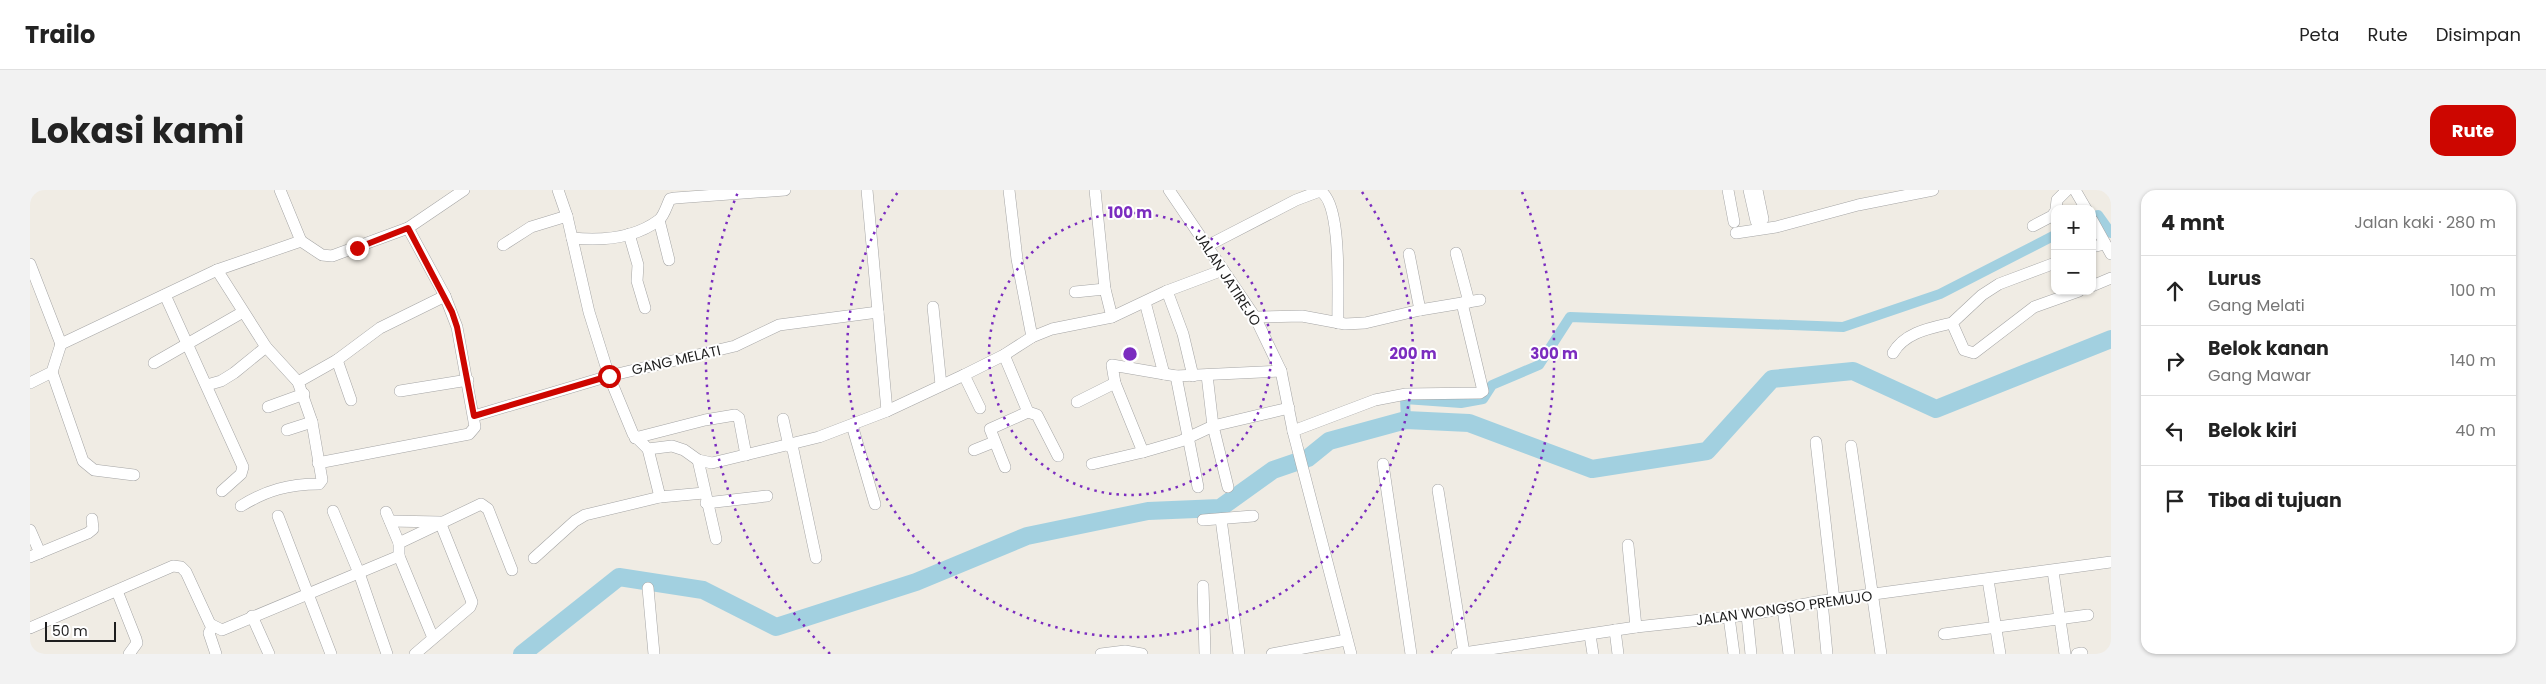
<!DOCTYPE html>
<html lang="id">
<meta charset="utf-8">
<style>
:root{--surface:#fff;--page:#f2f2f2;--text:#222;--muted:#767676;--line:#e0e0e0;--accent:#cd0600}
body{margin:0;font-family:Poppins,sans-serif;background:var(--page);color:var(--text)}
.controls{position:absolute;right:15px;top:15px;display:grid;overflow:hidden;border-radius:10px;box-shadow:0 1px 4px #0004}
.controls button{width:45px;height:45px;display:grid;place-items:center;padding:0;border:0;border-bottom:1px solid var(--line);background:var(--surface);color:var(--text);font:25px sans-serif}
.scale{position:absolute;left:15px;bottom:12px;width:71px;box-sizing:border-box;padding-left:5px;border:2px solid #1e1e1e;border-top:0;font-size:14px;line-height:18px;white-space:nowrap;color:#1e1e1e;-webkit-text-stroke:4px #fff;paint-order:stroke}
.stop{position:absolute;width:15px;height:15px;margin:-11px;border:4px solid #cd0600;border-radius:50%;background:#fff}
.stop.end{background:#cd0600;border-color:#fff;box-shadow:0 1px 5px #0008}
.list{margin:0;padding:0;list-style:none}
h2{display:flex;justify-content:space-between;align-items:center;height:65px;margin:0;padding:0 20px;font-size:21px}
h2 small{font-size:16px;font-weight:400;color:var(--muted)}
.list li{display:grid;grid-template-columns:32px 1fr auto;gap:15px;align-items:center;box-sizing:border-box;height:70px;padding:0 20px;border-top:1px solid var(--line)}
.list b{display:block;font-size:19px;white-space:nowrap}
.list p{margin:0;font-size:16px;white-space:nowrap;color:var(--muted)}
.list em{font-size:16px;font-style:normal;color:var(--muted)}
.icon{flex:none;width:28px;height:28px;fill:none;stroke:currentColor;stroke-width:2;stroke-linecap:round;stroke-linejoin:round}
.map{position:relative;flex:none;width:2081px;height:464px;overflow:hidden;border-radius:15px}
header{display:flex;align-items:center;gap:30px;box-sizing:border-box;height:70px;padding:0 25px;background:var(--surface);border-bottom:1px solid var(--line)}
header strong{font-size:24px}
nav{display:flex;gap:28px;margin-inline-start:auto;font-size:18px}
.intro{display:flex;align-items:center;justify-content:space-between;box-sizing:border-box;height:120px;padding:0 30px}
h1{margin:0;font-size:35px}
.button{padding:12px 22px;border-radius:15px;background:var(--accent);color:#fff;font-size:18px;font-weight:700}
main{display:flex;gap:30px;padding:0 30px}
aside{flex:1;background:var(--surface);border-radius:15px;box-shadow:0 1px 4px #0004}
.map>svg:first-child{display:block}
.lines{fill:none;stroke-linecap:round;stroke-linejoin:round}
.canal{stroke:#a2d0e0;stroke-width:10}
.river{stroke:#a2d0e0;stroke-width:18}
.street-casing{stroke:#a5a5a5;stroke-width:12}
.street{stroke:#fff;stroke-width:11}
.route{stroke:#cd0600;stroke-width:6}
.ring{fill:none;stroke:#7b2cbf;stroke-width:2.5;stroke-dasharray:2.5 5}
.labels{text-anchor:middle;stroke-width:4;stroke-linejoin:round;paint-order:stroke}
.street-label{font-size:14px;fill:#1e1e1e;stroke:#fff}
.centre{fill:#7b2cbf;stroke:#fff;stroke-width:2.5}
.ring-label{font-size:15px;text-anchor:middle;font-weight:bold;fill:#7b2cbf;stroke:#fff;stroke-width:4;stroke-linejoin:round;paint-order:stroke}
</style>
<header>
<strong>Trailo</strong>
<nav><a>Peta</a><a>Rute</a><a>Disimpan</a></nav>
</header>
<div class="intro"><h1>Lokasi kami</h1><a class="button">Rute</a></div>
<main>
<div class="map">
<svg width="2081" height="464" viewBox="0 0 2081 464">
<rect width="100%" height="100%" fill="#f0ece4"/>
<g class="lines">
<g class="canal">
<path d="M 2062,27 L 2068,25 L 2081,43"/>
<path d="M 1376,230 L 1375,209 L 1431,213 L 1453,209 L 1462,195 L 1509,175 L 1540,127 L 1813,137 L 1910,104 L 2025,45"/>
</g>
<path class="river" d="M 492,464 L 589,387 L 673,400 L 746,437 L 886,392 L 997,346 L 1118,321 L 1190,318 L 1243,280 L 1278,268 L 1299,251 L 1376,230 L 1439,233 L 1562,279 L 1677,261 L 1742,189 L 1823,181 L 1906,219 L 2081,149"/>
<g class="street-casing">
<g id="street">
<path d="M 250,0 L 271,51"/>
<path d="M 528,0 L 537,26 L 559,122 L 579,186 L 603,244 L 618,259 L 642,256 L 654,260 L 668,270 L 682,273 L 789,247 L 857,221 L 934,185 L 974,165 L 1002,147 L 1022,139 L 1082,127 L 1137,101 L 1193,80"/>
<path d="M 837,0 L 857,221"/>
<path d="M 979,0 L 987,69 L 1002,147"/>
<path d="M 1065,0 L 1075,99 L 1082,127"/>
<path d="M 1139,0 L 1225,127 L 1251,181 L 1263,241 L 1321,464"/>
<path d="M 1698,0 L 1704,32"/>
<path d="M 1719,0 L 1726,31 L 1733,29 L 1727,0"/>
<path d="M 2045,0 L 2056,19"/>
<path d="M 2026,19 L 2027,10 L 2037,0"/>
<path d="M 629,30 L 639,70"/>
<path d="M 2062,30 L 2081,64"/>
<path d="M 2003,36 L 2022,26 L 2025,22"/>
<path d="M 1706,43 L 1746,37 L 1828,15 L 1903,0"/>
<path d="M 599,44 L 608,75 L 607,91 L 615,118"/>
<path d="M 542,48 C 572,51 605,48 629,30 C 634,26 637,15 640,9 L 645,8 L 755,0"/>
<path d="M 473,55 L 501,37 L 537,26"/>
<path d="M 1177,56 L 1266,10 L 1290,1 C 1313,13 1307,107 1308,133"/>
<path d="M 2062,57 L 2075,54"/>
<path d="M 1426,63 L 1439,112"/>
<path d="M 1379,64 L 1390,120"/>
<path d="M 2025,73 L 1969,94 L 1952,105 L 1922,133 L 1934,160 L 1944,163 L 2004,117 L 2049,101"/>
<path d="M 0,74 L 31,154"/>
<path d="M 187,80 L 236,157 L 268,192 L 282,232 L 292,290 L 289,294 C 259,294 237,300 211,316"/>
<path d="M 2062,96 L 2081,88"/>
<path d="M 1137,101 L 1153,144 L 1163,186"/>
<path d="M 1045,102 L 1075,99"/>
<path d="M 135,105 L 213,277 L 211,284 L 192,301"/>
<path d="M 1115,112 L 1134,184"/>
<path d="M 903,117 L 911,195"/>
<path d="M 1225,127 L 1272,126 L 1315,134 L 1335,133 L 1390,120 L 1450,110"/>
<path d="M 31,154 L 187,80 L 271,51 L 292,65 L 302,66 L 378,38 L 434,0"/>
<path d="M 1863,163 C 1875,142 1901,138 1922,133"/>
<path d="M 974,165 L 998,222"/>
<path d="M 307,170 L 321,210"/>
<path d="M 124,173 L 213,122"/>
<path d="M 22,182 L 53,271 L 64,280 L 104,285"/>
<path d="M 934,185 L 950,218"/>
<path d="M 1177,185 L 1183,236 L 1198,297"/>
<path d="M 1146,186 L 1168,297"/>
<path d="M 268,192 L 307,170 L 350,138 L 415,106"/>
<path d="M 0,193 L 22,182 L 31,154"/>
<path d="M 177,195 L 191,191 L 204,183 L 236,157"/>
<path d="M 370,201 L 438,190"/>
<path d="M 1047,212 L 1085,193"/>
<path d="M 238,217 L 274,204"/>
<path d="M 444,226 L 579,186 L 705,156 L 749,135 L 848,122"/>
<path d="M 753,229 L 759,256"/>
<path d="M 822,235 L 845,314"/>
<path d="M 257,240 L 282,232"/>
<path d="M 1263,241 L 1345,210 L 1376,204 L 1450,203 L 1453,201 L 1432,113"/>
<path d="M 605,248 L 675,230 L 705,225 L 709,228 L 716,265"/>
<path d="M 1786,252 L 1804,410"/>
<path d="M 762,255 L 786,368"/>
<path d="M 1821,256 L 1851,464"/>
<path d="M 618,259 L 630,307"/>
<path d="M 944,260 L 964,252"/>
<path d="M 1113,262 L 1151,251 L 1183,236 L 1259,218"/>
<path d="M 668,270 L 686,349"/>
<path d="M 288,273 L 439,244 L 445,237 L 427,137 L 415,106 L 378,38"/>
<path d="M 1062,274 L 1113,262 L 1085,193 L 1082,175 L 1146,186 L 1251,181"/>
<path d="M 1353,274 L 1381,464"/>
<path d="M 975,277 L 960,239 L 998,222 L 1007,225 L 1028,266"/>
<path d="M 1408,300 L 1434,463"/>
<path d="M 676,313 L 737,306"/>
<path d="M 303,321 L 329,383 L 357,464"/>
<path d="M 356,322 L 369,353"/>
<path d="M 248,326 L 301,464"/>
<path d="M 1191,329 L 1209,464"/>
<path d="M 1173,330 L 1223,326"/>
<path d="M 360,331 L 410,332 L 442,412 L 440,417 L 385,464"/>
<path d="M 0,340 L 10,363"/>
<path d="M 1598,355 L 1606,437"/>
<path d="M 369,366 L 403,448"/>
<path d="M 0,367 L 58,343 L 63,339 L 62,329"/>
<path d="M 504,368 L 545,331 L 555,325 L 630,307 L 674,303"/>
<path d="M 2023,381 L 2035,464"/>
<path d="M 1958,390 L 1970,464"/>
<path d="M 1173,396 L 1175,464"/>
<path d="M 618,398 L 624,464"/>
<path d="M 87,401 L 106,449 L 107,453 L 99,464"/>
<path d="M 1792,411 L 1797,464"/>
<path d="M 1753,418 L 1759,464"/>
<path d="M 1717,425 L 1721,464"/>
<path d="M 222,426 L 239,464"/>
<path d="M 1699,427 L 1704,464"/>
<path d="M 182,437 L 179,443 L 186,464"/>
<path d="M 0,438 L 143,376 L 151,377 L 156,382 L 180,434 L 192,440 L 369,366 L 369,353 L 451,314 L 458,319 L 482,380"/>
<path d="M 1585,440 L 1588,464"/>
<path d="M 1914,444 L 2058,425"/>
<path d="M 1560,445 L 1563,464"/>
<path d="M 1071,464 L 1095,461 L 1112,464"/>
<path d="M 1242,464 L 1316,450"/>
<path d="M 1427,464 L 1606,437 L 1717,425 L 1792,411 L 2081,372"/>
<path d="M 2047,464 L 2052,463"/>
</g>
</g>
<use href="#street" class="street"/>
</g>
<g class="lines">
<path class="route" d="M 327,58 L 378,38 L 422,122 L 427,137 L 444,226 L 579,186"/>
</g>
<g class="ring">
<circle cx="1100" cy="164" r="141"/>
<path d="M1332 2A283 283 0 1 1 868 2"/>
<path d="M800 464A424 424 0 0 1 708 2M1492 2A424 424 0 0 1 1400 464"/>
</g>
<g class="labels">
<g class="street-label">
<text transform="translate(1198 89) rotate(57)" y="5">JALAN JATIREJO</text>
<text transform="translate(646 170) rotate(-13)" y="5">GANG MELATI</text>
<text transform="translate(1754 418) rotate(-8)" y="5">JALAN WONGSO PREMUJO</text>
</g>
</g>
<circle cx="1100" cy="164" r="8" class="centre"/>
<g class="ring-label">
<text x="1100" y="28">100 m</text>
<text x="1383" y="169">200 m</text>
<text x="1524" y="169">300 m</text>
</g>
</svg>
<div class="controls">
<button>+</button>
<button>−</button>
</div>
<div class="scale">50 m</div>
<div class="stop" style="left:579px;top:186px"></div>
<div class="stop end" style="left:327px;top:58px"></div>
</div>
<aside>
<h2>4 mnt<small>Jalan kaki · 280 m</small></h2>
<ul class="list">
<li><svg class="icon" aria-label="ahead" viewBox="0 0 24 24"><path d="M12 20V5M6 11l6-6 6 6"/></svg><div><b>Lurus</b><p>Gang Melati</p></div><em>100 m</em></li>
<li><svg class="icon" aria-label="right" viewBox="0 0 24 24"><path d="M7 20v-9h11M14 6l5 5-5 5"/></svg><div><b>Belok kanan</b><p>Gang Mawar</p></div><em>140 m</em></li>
<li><svg class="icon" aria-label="left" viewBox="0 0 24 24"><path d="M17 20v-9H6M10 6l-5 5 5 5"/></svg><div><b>Belok kiri</b></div><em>40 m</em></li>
<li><svg class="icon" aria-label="arrive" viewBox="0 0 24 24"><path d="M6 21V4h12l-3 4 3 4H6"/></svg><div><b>Tiba di tujuan</b></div></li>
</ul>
</aside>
</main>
